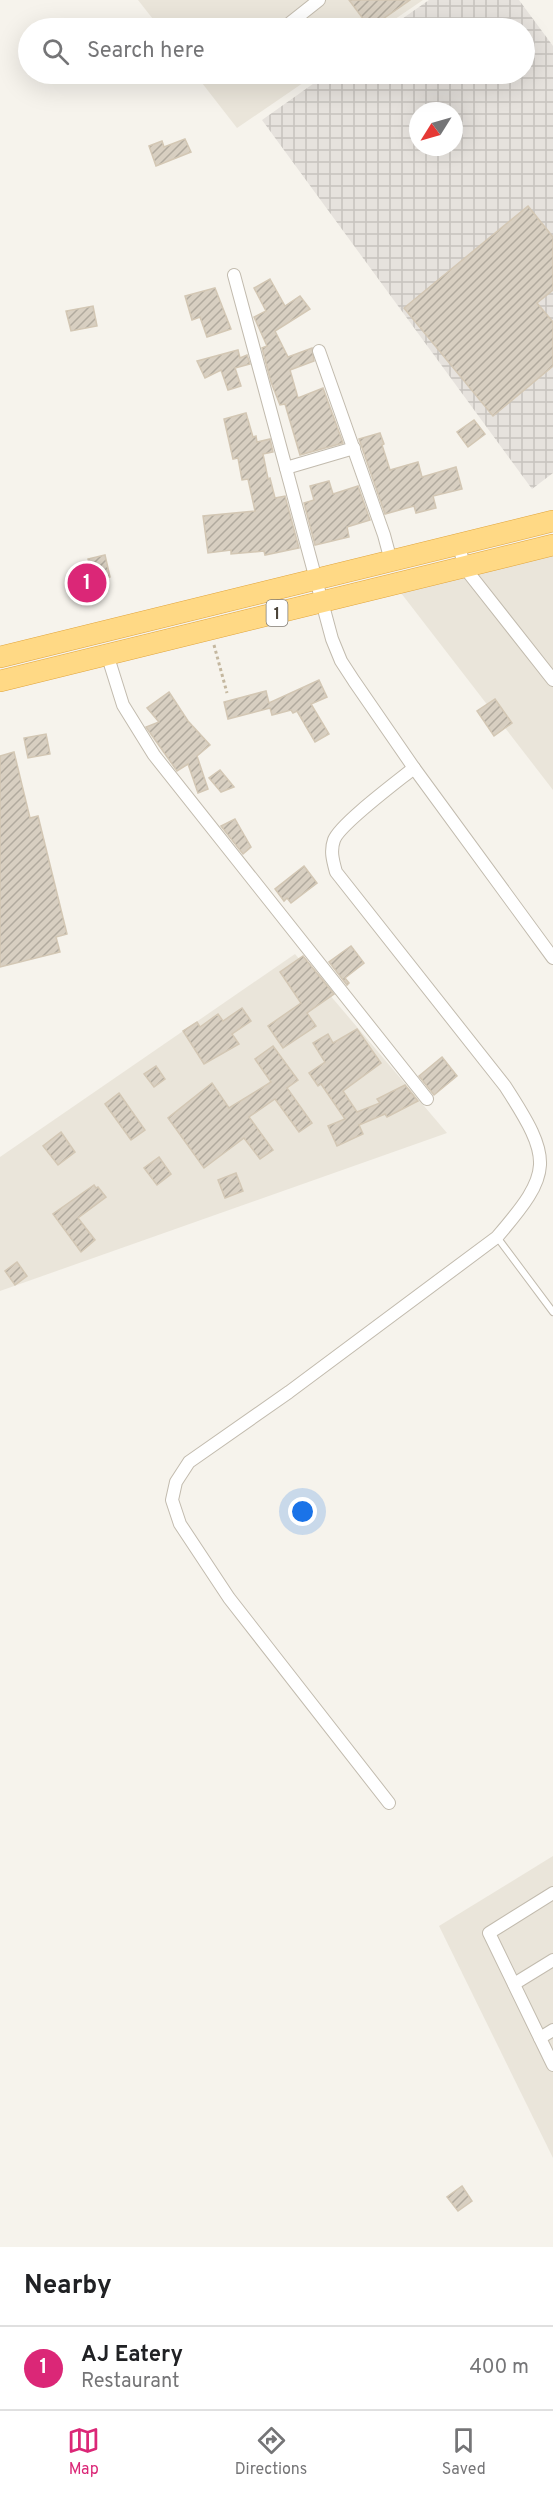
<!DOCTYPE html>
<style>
:root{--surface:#fff;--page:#f2f2f2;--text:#202124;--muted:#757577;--line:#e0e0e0;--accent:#db2777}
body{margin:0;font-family:Overpass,sans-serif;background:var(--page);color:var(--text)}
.compass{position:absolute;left:409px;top:102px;width:54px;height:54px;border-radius:50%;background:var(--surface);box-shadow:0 6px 24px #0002;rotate:233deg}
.you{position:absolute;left:303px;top:1512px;width:21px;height:21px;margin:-15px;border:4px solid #fff;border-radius:50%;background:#1a73e8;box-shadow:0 0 0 9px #1a73e833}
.badge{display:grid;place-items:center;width:39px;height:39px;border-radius:50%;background:var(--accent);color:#fff;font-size:20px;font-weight:700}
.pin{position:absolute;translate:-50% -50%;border:3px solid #fff;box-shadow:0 2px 6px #0006}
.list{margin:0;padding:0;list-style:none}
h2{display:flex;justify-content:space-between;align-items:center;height:78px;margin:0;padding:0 24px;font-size:26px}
h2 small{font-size:20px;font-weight:400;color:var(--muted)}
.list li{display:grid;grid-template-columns:39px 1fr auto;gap:18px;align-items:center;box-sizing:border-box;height:84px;padding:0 24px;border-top:2px solid var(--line)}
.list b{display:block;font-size:22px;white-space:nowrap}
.list p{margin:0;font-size:20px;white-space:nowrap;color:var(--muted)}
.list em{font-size:20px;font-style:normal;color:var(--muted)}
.icon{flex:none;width:33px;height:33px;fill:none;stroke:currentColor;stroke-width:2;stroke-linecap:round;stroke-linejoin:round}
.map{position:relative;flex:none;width:553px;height:2247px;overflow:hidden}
.search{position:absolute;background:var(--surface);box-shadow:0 6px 24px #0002;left:18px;right:18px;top:18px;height:66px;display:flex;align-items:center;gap:15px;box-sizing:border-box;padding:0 21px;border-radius:33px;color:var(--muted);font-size:22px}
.sheet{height:162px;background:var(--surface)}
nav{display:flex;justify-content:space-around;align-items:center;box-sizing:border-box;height:84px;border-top:2px solid var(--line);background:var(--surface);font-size:16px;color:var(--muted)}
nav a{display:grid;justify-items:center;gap:3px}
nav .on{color:var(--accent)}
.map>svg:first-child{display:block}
.residential{fill:#eae5da}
.industrial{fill:url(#industrial-grid);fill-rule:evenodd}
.building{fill:url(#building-hatch);stroke:#d3c7b4;stroke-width:1.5}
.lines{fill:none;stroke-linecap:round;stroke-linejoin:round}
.service-casing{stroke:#c2bbae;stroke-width:8}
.minor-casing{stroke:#c2bbae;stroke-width:14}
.trunk-casing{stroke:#e0a43c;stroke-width:22}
.path{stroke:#c4b79f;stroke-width:3;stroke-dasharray:3 3;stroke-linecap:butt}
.service{stroke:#fff;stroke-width:6}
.minor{stroke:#fff;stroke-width:12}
.trunk{stroke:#ffd985;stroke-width:21}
.labels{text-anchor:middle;stroke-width:4.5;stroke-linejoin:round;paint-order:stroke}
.shield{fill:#fff;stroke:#817c74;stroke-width:1.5}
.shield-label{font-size:16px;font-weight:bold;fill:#4b4439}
</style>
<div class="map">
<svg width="553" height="2247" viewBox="0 0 553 2247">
<defs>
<pattern id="industrial-grid" width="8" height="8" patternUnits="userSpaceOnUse" patternTransform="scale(1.5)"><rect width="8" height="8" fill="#e6e2dd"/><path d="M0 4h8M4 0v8" fill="none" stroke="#c7c3be"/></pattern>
<pattern id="building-hatch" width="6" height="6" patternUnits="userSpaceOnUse" patternTransform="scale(1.5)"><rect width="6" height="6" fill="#d8cfc1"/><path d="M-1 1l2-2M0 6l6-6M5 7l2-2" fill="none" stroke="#b1aa9e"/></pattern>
</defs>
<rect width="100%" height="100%" fill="#f6f3ec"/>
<g class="residential">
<path d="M 138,0 L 423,0 L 382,28 L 160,28 Z"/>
<path d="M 195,74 L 316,74 L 237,128 Z"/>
<path d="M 553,554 L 553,790 L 401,593 Z"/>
<path d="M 295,954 L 447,1133 L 0,1291 L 0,1157 Z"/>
<path d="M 553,1856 L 553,2158 L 439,1926 Z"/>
</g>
<path class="industrial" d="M 429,0 L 519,0 L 553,46 L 553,473 L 532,489 L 262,120 L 327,74 L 524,74 L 524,28 L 389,28 ZM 418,111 L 454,111 L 454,147 L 418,147 Z"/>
<g class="building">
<path d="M 349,0 L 410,0 L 370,28 Z"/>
<path d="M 185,139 L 191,152 L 156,166 L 149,146 L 162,141 L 164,147 Z"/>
<path d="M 528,206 L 553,237 L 553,290 L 537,303 L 553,322 L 553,366 L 493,416 L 404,308 Z"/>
<path d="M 270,279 L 285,306 L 300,296 L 310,309 L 275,331 L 288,357 L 312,348 L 314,361 L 290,370 L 298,398 L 323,388 L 343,443 L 300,455 L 285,404 L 280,405 L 271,382 L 262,348 L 267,346 L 254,317 L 266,311 L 254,288 Z"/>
<path d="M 215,288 L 231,329 L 207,337 L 200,317 L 192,320 L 185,296 Z"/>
<path d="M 93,306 L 97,326 L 71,331 L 66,311 Z"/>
<path d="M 238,350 L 240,358 L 247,355 L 250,364 L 235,368 L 241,386 L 228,390 L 221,370 L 205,378 L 197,361 Z"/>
<path d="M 246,413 L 253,437 L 256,436 L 257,442 L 270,439 L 273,452 L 263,454 L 268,479 L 270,478 L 275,498 L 285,496 L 299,548 L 265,555 L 264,551 L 231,554 L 231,550 L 208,553 L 203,516 L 255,511 L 248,479 L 242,480 L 238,458 L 233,459 L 224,419 Z"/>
<path d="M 474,420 L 485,434 L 468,447 L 457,432 Z"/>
<path d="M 380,433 L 384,444 L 382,445 L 390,470 L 418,462 L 422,477 L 456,467 L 462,489 L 433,496 L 436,508 L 416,513 L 414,506 L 385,514 L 359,439 Z"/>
<path d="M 329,481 L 333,494 L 358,486 L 370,520 L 347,527 L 349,537 L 315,545 L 304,503 L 314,500 L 310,486 Z"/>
<path d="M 105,555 L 110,577 L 94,581 L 88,559 Z"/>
<path d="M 319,680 L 327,697 L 311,704 L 329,734 L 315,742 L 297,711 L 293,713 L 291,710 L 272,715 L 270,708 L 228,719 L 224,702 L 266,691 L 269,703 Z"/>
<path d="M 169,692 L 188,721 L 210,745 L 197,756 L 208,789 L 198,793 L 188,764 L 177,771 L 146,727 L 159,722 L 147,708 Z"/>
<path d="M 495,699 L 512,723 L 494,736 L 477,711 Z"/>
<path d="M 46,734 L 50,754 L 28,758 L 24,738 Z"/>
<path d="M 14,752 L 30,818 L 38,816 L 67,934 L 56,937 L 60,952 L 0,967 L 0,756 Z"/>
<path d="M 220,770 L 234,787 L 221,792 L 209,778 Z"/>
<path d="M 235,819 L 251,847 L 243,854 L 221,826 Z"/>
<path d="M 304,866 L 317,883 L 291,903 L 287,898 L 284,901 L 275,889 Z"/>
<path d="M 351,946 L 364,963 L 345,978 L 349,983 L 347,985 L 329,962 Z"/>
<path d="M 303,956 L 334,994 L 307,1013 L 316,1026 L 283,1048 L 268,1026 L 301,1003 L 280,972 Z"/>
<path d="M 242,1008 L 251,1021 L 232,1034 L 239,1044 L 204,1064 L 183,1031 L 197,1022 L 200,1027 L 218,1014 L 223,1021 Z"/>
<path d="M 357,1029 L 381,1063 L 343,1091 L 357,1112 L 380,1103 L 377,1099 L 405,1085 L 418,1101 L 387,1117 L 385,1114 L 359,1125 L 363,1134 L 337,1146 L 328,1126 L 345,1119 L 321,1084 L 318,1086 L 309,1073 L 325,1062 L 313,1043 L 328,1034 L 333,1043 Z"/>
<path d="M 273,1046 L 298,1080 L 287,1088 L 312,1123 L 299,1132 L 275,1099 L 249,1117 L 273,1150 L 260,1159 L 244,1138 L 204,1168 L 168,1118 L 212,1083 L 229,1108 L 271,1082 L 255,1059 Z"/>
<path d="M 442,1057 L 457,1076 L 434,1095 L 419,1076 Z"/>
<path d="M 156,1066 L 165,1079 L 154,1087 L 144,1074 Z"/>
<path d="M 119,1093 L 145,1130 L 131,1140 L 105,1104 Z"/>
<path d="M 61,1132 L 75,1152 L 58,1165 L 43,1146 Z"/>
<path d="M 159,1157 L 171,1174 L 157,1185 L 144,1168 Z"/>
<path d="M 236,1173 L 243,1191 L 225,1198 L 218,1180 Z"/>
<path d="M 94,1185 L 96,1188 L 98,1187 L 106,1197 L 78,1218 L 95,1240 L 81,1252 L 53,1214 Z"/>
<path d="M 17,1262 L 27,1276 L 15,1285 L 5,1271 Z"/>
<path d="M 462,2186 L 472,2201 L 458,2211 L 447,2197 Z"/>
</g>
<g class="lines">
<g class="service-casing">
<path id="service" d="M 497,1237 L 553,1312"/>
</g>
<g class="minor-casing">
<g id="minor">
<path d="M 290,23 L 319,0"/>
<path d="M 234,275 L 332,639 L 341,661 L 354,681 L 414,768 L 553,958"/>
<path d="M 319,351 L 384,535 L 391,561"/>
<path d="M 286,468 L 354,448"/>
<path d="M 459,544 L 464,567 L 553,680"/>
<path d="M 107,654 L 123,705 L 154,755 L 427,1099"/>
<path d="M 389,1803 L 229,1598 L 180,1524 L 172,1500 L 176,1482 L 189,1462 L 289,1392 L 497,1237 C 553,1172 553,1160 505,1086 L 336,872 C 333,861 330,851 334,840 C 340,824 398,781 414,768"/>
<path d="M 553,1893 L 489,1933 L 553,2065"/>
<path d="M 514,1984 L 553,1960"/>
<path d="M 540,2038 L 553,2030"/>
</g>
</g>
<g class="trunk-casing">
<g id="trunk">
<path d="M 0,657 L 553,521"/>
<path d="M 0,681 L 553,545"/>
</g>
</g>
<path class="path" d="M 214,645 L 227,693"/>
<use href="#service" class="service"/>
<use href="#minor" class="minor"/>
<use href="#trunk" class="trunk"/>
</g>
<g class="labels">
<rect class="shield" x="266.5" y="600" width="21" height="26" rx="4.5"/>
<g class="shield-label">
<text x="277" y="619">1</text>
</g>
</g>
</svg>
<svg class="compass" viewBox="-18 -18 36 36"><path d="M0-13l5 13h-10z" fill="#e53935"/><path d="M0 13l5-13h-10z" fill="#757577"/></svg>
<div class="you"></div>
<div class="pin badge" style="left:87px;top:583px">1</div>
<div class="search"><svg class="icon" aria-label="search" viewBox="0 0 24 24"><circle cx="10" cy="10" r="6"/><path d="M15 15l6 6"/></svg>Search here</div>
</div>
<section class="sheet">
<h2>Nearby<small></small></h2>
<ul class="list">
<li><span class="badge">1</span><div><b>AJ Eatery</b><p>Restaurant</p></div><em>400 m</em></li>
</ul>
</section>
<nav>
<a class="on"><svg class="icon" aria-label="map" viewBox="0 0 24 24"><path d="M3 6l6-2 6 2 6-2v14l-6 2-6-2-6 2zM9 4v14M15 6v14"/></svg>Map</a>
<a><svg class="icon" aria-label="directions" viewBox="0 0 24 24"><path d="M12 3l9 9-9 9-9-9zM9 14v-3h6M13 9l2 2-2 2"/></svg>Directions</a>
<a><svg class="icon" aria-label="saved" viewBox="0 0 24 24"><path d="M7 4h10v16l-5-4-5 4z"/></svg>Saved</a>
</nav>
